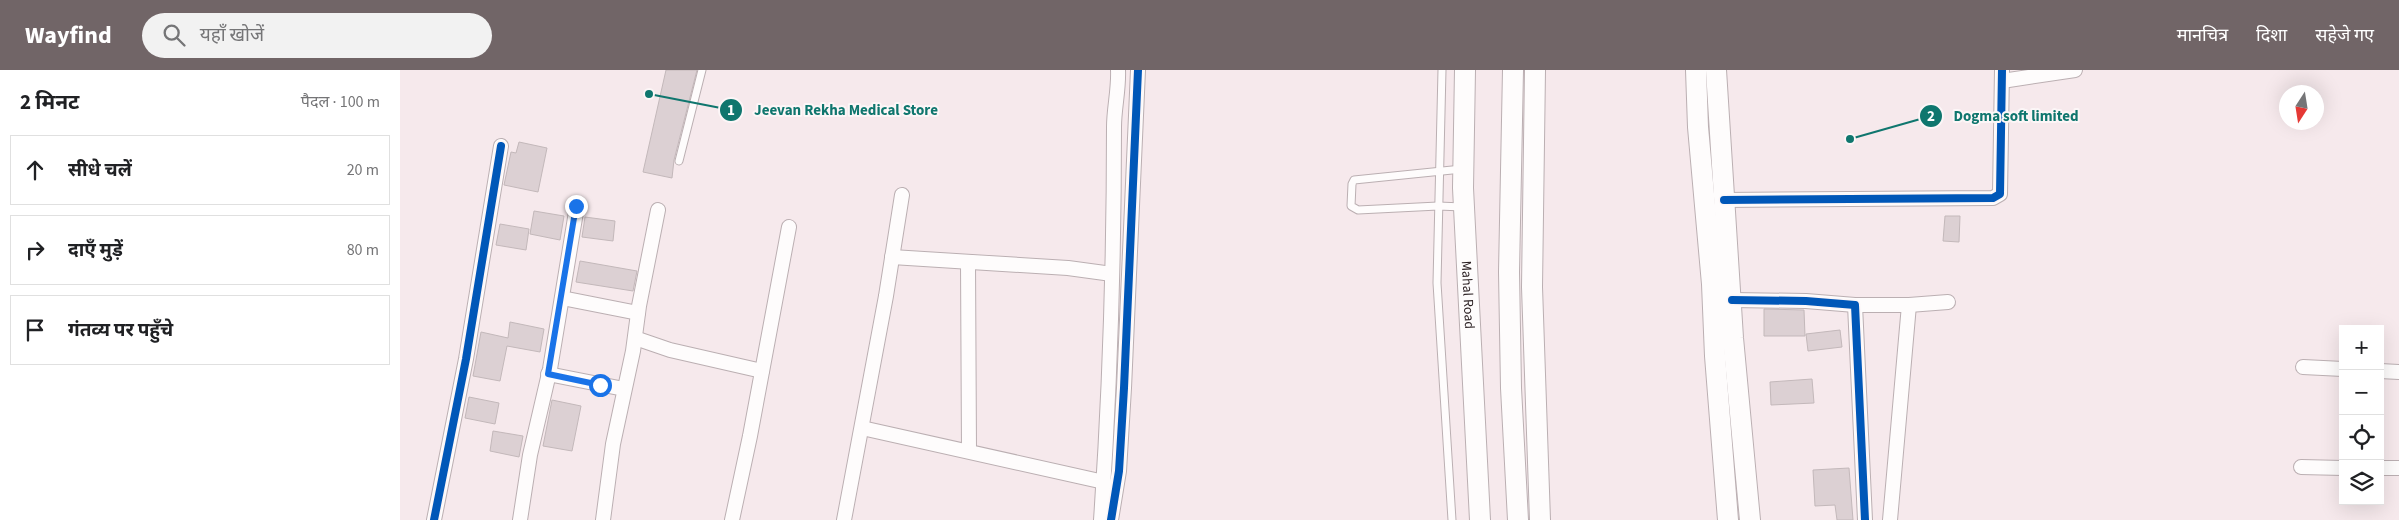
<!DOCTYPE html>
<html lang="hi">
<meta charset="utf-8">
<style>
:root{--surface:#fff;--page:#f2f2f2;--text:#202124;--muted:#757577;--line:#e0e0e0;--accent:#716567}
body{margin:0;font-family:"Source Sans 3","Noto Sans Devanagari",sans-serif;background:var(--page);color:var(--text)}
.controls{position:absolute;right:15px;bottom:15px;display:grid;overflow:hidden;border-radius:0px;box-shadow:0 5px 20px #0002}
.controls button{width:45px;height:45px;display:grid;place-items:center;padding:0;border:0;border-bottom:1px solid var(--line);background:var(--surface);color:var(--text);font:25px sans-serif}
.compass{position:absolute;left:1879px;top:15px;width:45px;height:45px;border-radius:50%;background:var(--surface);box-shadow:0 5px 20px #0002;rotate:192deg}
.stop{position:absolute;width:15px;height:15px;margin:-11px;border:4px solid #1a73e8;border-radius:50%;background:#fff}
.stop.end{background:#1a73e8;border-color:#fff;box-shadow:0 1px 5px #0008}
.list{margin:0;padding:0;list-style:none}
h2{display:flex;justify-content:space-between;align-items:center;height:65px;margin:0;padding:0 20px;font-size:21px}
h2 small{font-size:16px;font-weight:400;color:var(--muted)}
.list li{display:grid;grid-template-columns:32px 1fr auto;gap:15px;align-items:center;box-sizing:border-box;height:70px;margin:0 10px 10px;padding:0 10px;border:1px solid var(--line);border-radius:0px}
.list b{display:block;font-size:19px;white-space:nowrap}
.list em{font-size:16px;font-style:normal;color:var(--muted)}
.icon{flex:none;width:28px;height:28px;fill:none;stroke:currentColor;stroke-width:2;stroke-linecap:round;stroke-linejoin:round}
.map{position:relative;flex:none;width:1999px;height:450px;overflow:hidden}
header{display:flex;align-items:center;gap:30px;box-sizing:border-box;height:70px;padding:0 25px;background:var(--accent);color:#fff}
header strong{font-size:24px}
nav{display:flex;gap:28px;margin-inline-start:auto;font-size:18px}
.search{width:350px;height:45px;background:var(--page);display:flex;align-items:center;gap:12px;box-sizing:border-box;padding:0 18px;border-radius:28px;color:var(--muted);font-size:19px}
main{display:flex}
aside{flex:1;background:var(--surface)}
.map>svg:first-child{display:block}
.building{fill:#dcd0d3;stroke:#c3b8ba}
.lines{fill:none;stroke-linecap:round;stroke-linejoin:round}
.lane-casing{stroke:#bbafb2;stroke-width:9}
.street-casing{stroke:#bbafb2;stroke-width:16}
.secondary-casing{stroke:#bbafb2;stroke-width:22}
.lane{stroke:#fefcfc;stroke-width:7}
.street{stroke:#fefcfc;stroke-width:14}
.secondary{stroke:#fefcfc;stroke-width:20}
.cycleway-casing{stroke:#fcf6f7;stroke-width:11}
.cycleway{stroke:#0057b8;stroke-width:8}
.route{stroke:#1a73e8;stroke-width:6}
.labels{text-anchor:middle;stroke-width:4;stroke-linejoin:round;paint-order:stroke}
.street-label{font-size:14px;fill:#291e20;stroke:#fcf6f7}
.leader{fill:none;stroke:#0f766e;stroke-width:2}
.callout-dot{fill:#0f766e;stroke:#fcf6f7;stroke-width:2}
.mark-label{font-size:15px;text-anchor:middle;font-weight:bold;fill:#fff}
.callout-label{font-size:15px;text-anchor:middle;font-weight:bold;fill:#0f766e;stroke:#fcf6f7;stroke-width:4;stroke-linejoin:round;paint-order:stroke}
</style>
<header>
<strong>Wayfind</strong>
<div class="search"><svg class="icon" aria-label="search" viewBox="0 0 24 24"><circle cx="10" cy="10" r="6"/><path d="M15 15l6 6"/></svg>यहाँ खोजें</div>
<nav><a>मानचित्र</a><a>दिशा</a><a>सहेजे गए</a></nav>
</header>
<main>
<aside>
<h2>2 मिनट<small>पैदल · 100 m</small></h2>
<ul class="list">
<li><svg class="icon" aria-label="ahead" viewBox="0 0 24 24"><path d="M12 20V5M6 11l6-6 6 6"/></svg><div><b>सीधे चलें</b></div><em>20 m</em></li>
<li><svg class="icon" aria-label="right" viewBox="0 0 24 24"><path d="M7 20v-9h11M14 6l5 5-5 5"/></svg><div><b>दाएँ मुड़ें</b></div><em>80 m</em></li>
<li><svg class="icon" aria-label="arrive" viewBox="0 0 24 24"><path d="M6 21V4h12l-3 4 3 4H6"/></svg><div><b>गंतव्य पर पहुँचे</b></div></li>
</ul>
</aside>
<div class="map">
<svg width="1999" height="450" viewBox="0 0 1999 450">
<rect width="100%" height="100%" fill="#f6e9ec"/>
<g class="building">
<path d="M 266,0 L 297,0 L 274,90 L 272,108 L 243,102 Z"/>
<path d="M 119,72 L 147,78 L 138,122 L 104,115 L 111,82 L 116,83 Z"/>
<path d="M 134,141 L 164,146 L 160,170 L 130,164 Z"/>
<path d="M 1545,146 L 1560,146 L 1559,172 L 1543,171 Z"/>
<path d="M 185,147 L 215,151 L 213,171 L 182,167 Z"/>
<path d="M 100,154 L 129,159 L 126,180 L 96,175 Z"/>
<path d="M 180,191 L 237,201 L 233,221 L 176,212 Z"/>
<path d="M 1364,239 L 1404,240 L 1405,266 L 1364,266 Z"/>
<path d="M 110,252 L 144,259 L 140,282 L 107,276 L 100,311 L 73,306 L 81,262 L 108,268 Z"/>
<path d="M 1440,260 L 1442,277 L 1408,281 L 1406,264 Z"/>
<path d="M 1412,309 L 1414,333 L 1371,335 L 1370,312 Z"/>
<path d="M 69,327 L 99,333 L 95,354 L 65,348 Z"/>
<path d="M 152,330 L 181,336 L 172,381 L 143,376 Z"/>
<path d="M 93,361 L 123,366 L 119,387 L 90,381 Z"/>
<path d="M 1449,398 L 1453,450 L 1437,450 L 1435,435 L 1415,436 L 1413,400 Z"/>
</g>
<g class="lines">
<g class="lane-casing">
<g id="lane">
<path d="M 1042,0 L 1037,213 L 1052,450"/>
<path d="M 279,91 L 302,0"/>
<path d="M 1062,99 L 954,110 L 952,114 L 951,136 L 958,140 L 1038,136 L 1063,137"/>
</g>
</g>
<g class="street-casing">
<g id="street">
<path d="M 1602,11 L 1675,0"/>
<path d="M 1324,130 L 1593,128 L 1600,124 L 1602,0"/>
<path d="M 492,187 L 668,198 L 712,204"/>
<path d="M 568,192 L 569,381"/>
<path d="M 162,228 L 238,243"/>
<path d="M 1332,230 L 1406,231 L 1455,235 L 1465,450"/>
<path d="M 1455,235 L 1509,235 L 1490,450"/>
<path d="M 1509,235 L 1548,232"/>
<path d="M 235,268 L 270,280 L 362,301"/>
<path d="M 1903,297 L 1943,299"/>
<path d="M 1980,301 L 1999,302"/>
<path d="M 148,304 L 224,319"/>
<path d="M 462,358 L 704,412"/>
<path d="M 1901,397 L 1943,398"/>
<path d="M 1980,398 L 1999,398"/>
<path d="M 34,450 L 66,289 L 101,76"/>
<path d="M 120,450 L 130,385 L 150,299 L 177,136"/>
<path d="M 203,450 L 213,374 L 233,281 L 239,236 L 258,140"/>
<path d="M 332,450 L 350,366 L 389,157"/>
<path d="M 444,450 L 486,226 L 502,125"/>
<path d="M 701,450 C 710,319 714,188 714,57 C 714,38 719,19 718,0"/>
<path d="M 711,450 L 719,401 L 724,318 L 738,0"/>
</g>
</g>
<g class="secondary-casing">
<g id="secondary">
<path id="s1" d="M 1065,0 L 1063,118 L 1080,450"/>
<path d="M 1113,0 L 1109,202 L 1111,318 L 1118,450"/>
<path d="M 1135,0 L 1132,217 L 1140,450"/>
<path d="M 1296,0 L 1298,57 L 1312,214 L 1315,286 L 1328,450"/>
<path d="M 1316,0 L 1333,268 L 1350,450"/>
</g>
</g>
<use href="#lane" class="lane"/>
<use href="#street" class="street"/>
<use href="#secondary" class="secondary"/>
<g class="cycleway-casing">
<g id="cycleway">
<path d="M 1324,130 L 1593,128 L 1600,124 L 1602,0"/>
<path d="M 1332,230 L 1406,231 L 1455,235 L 1465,450"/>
<path d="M 34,450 L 66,289 L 101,76"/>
<path d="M 711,450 L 719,401 L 724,318 L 738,0"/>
</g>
</g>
<use href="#cycleway" class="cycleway"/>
</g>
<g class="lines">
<path class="route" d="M 176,136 L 148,304 L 200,315"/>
</g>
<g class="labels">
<g class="street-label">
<text dy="5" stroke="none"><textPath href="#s1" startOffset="225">Mahal Road</textPath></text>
</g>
</g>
<path class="leader" d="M249 24L331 40M1450 69L1531 46"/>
<g class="callout-dot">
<circle cx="249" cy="24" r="5"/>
<circle cx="1450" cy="69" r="5"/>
<circle cx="331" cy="40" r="12"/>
<circle cx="1531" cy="46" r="12"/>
</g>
<g class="mark-label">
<text x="331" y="45">1</text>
<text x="1531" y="51">2</text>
</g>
<g class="callout-label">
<text x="446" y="45">Jeevan Rekha Medical Store</text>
<text x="1616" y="51">Dogma soft limited</text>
</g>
</svg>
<div class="controls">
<button>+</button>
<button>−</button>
<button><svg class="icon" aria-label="locate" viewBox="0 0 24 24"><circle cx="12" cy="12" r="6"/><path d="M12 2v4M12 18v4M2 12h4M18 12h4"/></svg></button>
<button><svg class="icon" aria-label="layers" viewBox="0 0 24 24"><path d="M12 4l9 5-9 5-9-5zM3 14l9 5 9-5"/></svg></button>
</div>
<svg class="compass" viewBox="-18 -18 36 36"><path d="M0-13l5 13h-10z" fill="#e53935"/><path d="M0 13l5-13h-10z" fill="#757577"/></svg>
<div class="stop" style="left:200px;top:315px"></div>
<div class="stop end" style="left:176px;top:136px"></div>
</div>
</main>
